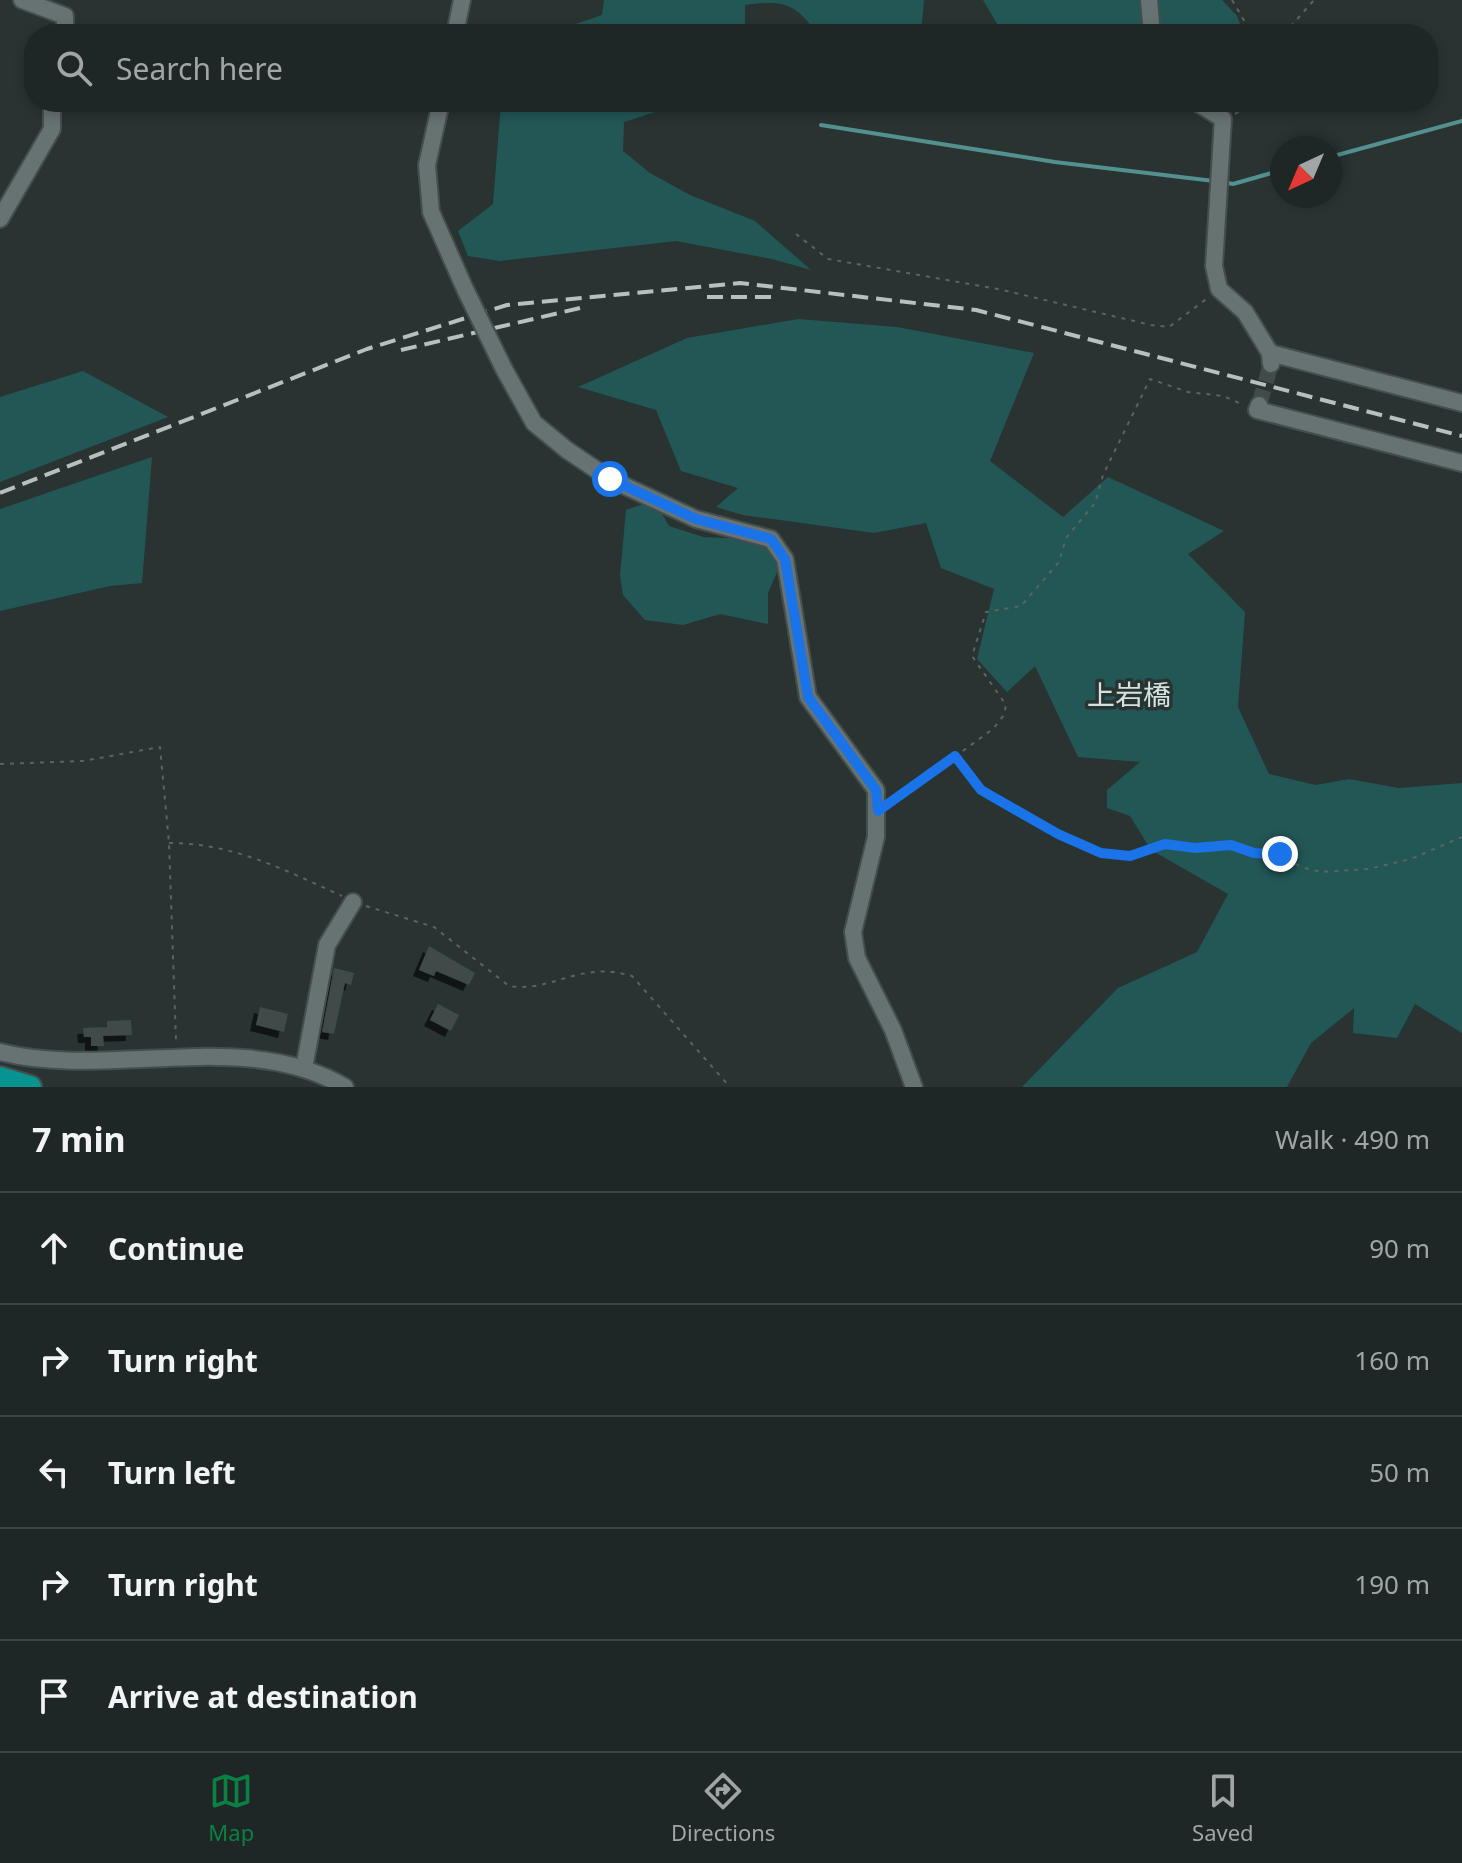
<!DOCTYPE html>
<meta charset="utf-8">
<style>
:root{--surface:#1e2626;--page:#262e2e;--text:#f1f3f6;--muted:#a1a5a7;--line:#3c4343;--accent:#0b8043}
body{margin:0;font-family:"Noto Sans","Noto Sans JP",sans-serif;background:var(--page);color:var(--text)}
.compass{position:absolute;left:1270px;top:136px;width:72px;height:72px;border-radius:50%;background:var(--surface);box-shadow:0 4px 12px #0003;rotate:224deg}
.stop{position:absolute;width:24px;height:24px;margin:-18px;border:6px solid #1a73e8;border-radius:50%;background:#fff}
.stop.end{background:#1a73e8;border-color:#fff;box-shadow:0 2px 8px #0008}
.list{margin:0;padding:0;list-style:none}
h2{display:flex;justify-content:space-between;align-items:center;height:104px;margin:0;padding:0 32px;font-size:34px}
h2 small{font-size:26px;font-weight:400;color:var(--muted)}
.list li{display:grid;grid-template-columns:52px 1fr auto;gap:24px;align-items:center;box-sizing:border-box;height:112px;padding:0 32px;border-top:2px solid var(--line)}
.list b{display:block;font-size:30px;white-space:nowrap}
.list em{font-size:26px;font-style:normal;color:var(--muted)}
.icon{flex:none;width:44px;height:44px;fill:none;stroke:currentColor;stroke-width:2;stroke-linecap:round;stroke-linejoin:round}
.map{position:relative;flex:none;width:1462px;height:1087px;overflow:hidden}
.search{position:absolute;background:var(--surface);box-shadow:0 4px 12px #0003;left:24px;right:24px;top:24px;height:88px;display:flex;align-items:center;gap:20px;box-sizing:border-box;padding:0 28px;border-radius:32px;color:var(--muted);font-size:30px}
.sheet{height:664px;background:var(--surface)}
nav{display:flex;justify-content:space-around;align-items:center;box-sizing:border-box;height:112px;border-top:2px solid var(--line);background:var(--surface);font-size:22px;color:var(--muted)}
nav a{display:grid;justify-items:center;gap:4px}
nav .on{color:var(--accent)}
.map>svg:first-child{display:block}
.green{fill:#235756}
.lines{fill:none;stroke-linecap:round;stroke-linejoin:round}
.stream{stroke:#54908f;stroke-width:4}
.building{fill:#3f4b4a;filter:url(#shadow)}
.minor-tunnel{stroke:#414b4a;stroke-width:16;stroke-dasharray:16 8;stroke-linecap:butt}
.minor-casing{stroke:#454e4e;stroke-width:20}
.highway-casing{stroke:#454e4e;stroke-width:26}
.path{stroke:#5a6463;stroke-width:2;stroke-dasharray:4 6;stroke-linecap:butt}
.minor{stroke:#677372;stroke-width:16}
.highway{stroke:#069491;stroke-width:22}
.rail{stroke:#b8bfbf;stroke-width:4;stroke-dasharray:16 8;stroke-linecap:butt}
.minor-bridge-casing{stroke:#454e4e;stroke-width:20;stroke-linecap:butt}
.minor-bridge{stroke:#677372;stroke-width:16}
.route{stroke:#1a73e8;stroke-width:10}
.labels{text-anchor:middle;stroke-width:7;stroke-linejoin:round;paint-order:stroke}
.quarter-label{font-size:28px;fill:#d3e1e0;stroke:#283332}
</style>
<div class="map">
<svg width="1462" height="1087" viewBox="0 0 1462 1087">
<defs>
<filter id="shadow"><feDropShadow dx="-6" dy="6" stdDeviation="0" flood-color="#0009"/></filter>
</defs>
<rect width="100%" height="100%" fill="#283332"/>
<g class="green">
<path d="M 604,0 L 924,0 L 921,34 L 817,34 C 795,2 783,0 745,5 L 745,34 L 546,34 L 602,15 Z"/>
<path d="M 983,0 L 1222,0 L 1237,16 L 1244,34 L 1003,34 Z"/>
<path d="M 501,102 L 704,102 L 671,107 L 624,122 L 623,151 L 650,173 L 690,195 L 755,221 L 811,270 L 772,259 L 676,241 L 500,261 L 468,256 L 458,231 L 493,204 Z"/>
<path d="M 798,319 L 897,327 L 1034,353 L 990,461 L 1063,517 L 1108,477 L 1224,531 L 1188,554 L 1245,612 L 1238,707 L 1269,774 L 1316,785 L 1349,779 L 1399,788 L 1462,783 L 1462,1033 L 1415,1004 L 1397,1038 L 1353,1033 L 1354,1008 L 1311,1043 L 1287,1087 L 1022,1087 L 1118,988 L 1197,952 L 1228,894 L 1151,850 L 1130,816 L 1107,808 L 1107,790 L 1140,762 L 1078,757 L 1035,666 L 1007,692 L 977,659 L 994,589 L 941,568 L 926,523 L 874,533 L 743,515 L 716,507 L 738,488 L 681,471 L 656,410 L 578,387 L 687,338 Z"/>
<path d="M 83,371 L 168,417 L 0,482 L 0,397 Z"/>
<path d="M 152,457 L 142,583 L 110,586 L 0,611 L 0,509 Z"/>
<path d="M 646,503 L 661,512 L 669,526 L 703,537 L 764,540 L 780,565 L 768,593 L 768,624 L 720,614 L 683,625 L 645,620 L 623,595 L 620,575 L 626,510 Z"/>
</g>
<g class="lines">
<g class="stream">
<path d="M 821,125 L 1055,162 L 1214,181"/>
<path d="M 1330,157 L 1462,121"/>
<path d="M 1223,182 L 1233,184 L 1282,170"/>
</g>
</g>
<g class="building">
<path d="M 429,946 L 475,973 L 469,985 L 436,971 L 434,976 L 419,970 Z"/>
<path d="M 334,968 L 354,973 L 351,985 L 345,983 L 334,1034 L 322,1032 Z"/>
<path d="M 438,1004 L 459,1015 L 451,1031 L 430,1020 Z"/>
<path d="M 260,1007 L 288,1014 L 284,1032 L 256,1025 Z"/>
<path d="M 131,1020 L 132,1035 L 103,1036 L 104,1046 L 91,1046 L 91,1037 L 84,1037 L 83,1028 L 107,1027 L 107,1021 Z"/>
</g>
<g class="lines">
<path class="minor-tunnel" d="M 1259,405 L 1271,364"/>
<g class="minor-casing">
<g id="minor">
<path d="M 22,0 L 65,16 L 65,34"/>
<path d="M 1149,0 L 1152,34"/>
<path d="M 455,34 L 462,0"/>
<path d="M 441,102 L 427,165 L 431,212 L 465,289"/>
<path d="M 1196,102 L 1223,119 L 1214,266 L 1219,289 L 1245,312 L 1270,353"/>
<path d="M 0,219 L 52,129 L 52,102"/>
<path d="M 1271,364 L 1270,353 L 1462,403"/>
<path d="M 504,369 L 534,423 L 567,450 L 610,479 L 696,519 L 771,539 L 785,559 L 808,697 L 876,790 L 876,837 L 853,932 L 857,958 L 893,1030 L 914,1087"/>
<path d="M 1259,405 L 1257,410 L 1462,463"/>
<path d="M 0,1052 C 111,1080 244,1027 345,1087"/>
<path d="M 304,1068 L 327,945 L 353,902"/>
</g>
</g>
<g class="highway-casing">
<path id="highway" d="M 0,1078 L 30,1087"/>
</g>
<g class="path">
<path d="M 1232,0 L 1252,34"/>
<path d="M 1284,34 L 1314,0"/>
<path d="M 1235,114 L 1255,102"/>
<path d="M 796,234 L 828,259 L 998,289 L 1151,325 L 1169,327 L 1209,297"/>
<path d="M 955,756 L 981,790 L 1058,834 L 1101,853 L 1130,856 L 1165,844 L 1195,848 L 1231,845 L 1254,853 L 1280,854 L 1301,867 L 1321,872 L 1368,869 L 1411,859 L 1462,837"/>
<path d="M 0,764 L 83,761 L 160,747 L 169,843 L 176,1041"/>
<path d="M 890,804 L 993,729 L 1004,715 L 1006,705 L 972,656 L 986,612 L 1021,606 L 1059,562 L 1066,538 L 1095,503 L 1103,475 L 1150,379 L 1188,392 L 1223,396 L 1244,405"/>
<path d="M 169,843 C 233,843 285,870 342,896"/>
<path d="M 366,906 L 434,927 L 509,986 C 552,993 580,960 632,976 L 730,1087"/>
</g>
<use href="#minor" class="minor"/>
<use href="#highway" class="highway"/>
<g class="rail">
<path d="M 707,297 L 771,297"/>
<path d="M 401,350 L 580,308"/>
<path d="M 0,493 L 367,349 L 507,305 L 740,283 L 976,310 L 1462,436"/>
</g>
<g class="minor-bridge-casing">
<path id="minor-bridge" d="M 465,289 L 504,369"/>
</g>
<use href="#minor-bridge" class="minor-bridge"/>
</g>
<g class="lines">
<path class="route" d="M 610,479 L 696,519 L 771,539 L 785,559 L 808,697 L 876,790 L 878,811 L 955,756 L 981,790 L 1058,834 L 1101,853 L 1130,856 L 1165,844 L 1195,848 L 1231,845 L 1254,853 L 1280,854"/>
</g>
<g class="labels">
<g class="quarter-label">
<text x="1129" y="705">上岩橋</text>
</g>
</g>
</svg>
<svg class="compass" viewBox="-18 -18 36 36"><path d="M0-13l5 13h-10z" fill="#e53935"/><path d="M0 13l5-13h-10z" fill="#a1a5a7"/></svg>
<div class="stop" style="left:610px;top:479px"></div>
<div class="stop end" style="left:1280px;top:854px"></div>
<div class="search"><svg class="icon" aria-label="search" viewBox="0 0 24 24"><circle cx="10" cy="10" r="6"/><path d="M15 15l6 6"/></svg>Search here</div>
</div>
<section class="sheet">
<h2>7 min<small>Walk · 490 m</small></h2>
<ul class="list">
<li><svg class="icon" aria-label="ahead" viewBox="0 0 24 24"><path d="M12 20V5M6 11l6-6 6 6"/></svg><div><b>Continue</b></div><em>90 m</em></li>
<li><svg class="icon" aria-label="right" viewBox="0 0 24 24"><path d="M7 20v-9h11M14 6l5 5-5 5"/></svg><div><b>Turn right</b></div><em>160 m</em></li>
<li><svg class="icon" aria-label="left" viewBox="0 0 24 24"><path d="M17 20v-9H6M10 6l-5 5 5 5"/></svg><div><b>Turn left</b></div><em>50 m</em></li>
<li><svg class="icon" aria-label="right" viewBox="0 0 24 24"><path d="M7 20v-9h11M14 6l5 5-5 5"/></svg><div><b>Turn right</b></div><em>190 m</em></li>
<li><svg class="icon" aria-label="arrive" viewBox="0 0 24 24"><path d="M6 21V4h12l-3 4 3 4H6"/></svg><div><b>Arrive at destination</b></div></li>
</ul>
</section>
<nav>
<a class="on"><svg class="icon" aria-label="map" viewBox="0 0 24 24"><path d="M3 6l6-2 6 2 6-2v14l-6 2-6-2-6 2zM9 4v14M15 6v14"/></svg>Map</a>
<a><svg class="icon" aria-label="directions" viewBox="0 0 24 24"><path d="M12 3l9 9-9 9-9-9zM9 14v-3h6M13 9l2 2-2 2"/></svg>Directions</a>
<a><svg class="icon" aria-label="saved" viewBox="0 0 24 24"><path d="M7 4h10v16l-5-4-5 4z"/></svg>Saved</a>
</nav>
